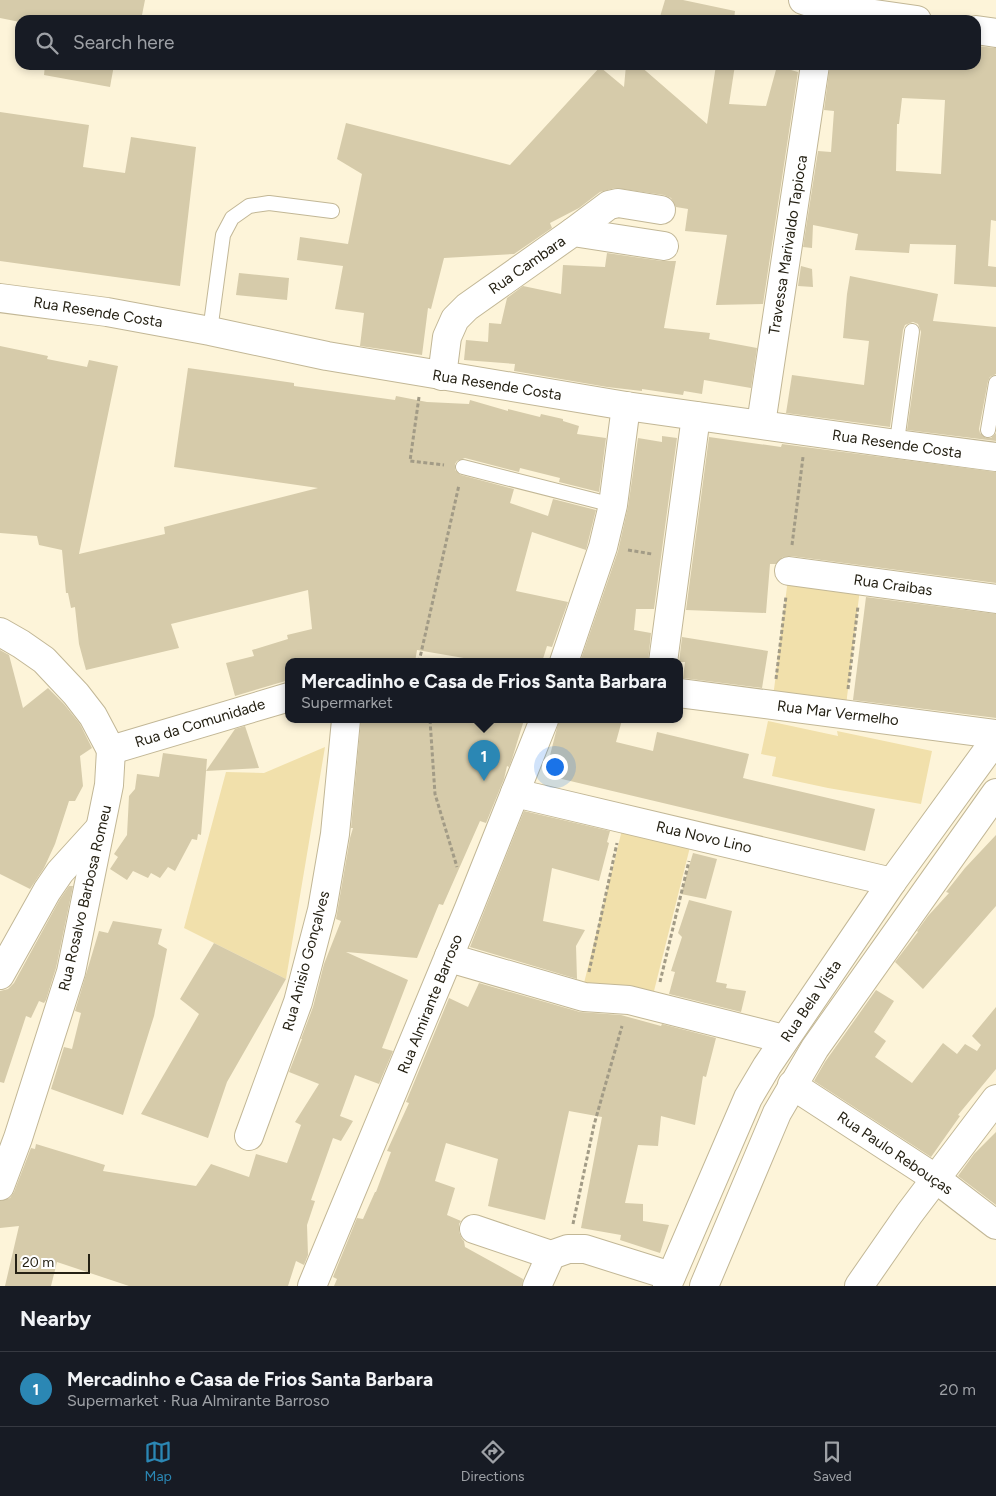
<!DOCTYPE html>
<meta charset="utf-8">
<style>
:root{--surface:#171b24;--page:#242831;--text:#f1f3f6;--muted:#9ea1a6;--line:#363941;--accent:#2b87b4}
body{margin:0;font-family:Figtree,sans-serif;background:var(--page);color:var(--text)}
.scale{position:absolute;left:15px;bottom:12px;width:75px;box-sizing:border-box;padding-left:5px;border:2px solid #252114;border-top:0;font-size:14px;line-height:18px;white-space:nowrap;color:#252114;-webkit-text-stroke:4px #fff;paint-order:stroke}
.you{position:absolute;left:554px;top:766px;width:18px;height:18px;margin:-12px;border:4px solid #fff;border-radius:50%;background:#1a73e8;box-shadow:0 0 0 8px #1a73e833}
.badge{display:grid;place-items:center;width:32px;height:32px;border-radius:50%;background:var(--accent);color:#fff;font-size:16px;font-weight:700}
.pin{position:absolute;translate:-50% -41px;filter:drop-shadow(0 1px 2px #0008)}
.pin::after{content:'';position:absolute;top:26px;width:18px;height:15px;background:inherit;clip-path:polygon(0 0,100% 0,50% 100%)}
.popup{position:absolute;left:285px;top:658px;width:398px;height:65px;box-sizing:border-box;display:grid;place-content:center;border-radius:10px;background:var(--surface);filter:drop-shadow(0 1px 4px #0005);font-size:16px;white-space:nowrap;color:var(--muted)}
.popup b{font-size:19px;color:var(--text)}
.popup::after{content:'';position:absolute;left:50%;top:100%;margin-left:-10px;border:10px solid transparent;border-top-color:var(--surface)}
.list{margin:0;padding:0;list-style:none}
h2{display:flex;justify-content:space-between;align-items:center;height:65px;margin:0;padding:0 20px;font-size:21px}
h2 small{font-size:16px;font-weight:400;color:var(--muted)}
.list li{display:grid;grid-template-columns:32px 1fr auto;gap:15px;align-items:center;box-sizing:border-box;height:75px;padding:0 20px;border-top:1px solid var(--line)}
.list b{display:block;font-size:19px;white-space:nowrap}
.list p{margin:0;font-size:16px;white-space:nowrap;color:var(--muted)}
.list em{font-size:16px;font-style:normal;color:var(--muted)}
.icon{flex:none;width:28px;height:28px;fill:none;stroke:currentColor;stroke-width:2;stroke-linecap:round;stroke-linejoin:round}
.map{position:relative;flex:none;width:996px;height:1286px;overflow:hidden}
.search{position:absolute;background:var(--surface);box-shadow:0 2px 8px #0003;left:15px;right:15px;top:15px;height:55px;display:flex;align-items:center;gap:12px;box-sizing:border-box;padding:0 18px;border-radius:15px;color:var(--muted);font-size:19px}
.sheet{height:140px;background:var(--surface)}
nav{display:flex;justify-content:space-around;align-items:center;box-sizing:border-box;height:70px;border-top:1px solid var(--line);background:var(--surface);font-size:14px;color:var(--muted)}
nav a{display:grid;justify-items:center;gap:2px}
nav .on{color:var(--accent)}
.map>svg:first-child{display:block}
.green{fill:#f1e0ab}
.building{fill:#d6cbaa;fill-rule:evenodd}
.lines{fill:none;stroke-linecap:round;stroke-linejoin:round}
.lane-casing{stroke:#c2b796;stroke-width:16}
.street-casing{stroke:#c2b796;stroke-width:30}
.secondary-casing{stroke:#c2b796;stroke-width:30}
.path{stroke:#a29b86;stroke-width:3;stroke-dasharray:4 2.5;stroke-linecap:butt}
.lane{stroke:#fff;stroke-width:14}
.street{stroke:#fff;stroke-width:28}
.secondary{stroke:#fff;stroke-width:28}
.labels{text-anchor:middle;stroke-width:5;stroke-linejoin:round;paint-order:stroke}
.street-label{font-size:15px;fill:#252114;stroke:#fff}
</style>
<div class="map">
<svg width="996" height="1286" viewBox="0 0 996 1286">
<rect width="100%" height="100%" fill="#fdf4d9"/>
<g class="green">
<path d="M 789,571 L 861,580 L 845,714 L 772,705 Z"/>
<path d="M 768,721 L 838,736 L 837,731 L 932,751 L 921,804 L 828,788 L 772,776 L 776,757 L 761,754 Z"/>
<path d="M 325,747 L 286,979 L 184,928 L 226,772 L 264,773 Z"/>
<path d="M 622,830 L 690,847 L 652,999 L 584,983 Z"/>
</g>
<g class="building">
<path d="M 0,0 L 145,0 L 141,20 L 20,20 L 20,22 L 0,18 Z"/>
<path d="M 665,0 L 683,0 L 735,11 L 734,20 L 659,20 Z"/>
<path d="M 976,46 L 996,48 L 996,221 L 991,220 L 988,266 L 996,267 L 996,287 L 954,284 L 956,245 L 910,244 L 909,253 L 855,250 L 858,234 L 813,225 L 812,248 L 803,247 L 818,151 L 831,152 L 834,111 L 824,110 L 830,65 L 976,65 ZM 902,98 L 945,100 L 941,174 L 896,171 L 897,124 L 899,124 Z"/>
<path d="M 45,65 L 114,65 L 110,87 L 44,75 Z"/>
<path d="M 626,65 L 639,65 L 707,124 L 716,65 L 735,65 L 729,104 L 766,106 L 777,66 L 798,72 L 763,304 L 716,305 L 727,235 L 685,231 L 688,209 L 676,207 L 671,198 L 664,195 L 615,188 L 600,192 L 579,208 L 550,223 L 552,228 L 514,254 L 444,258 L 431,309 L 428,308 L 422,355 L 360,346 L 364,313 L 335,309 L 343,266 L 297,260 L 300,237 L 348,244 L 362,174 L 337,159 L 346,123 L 510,165 L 600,67 L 624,87 Z"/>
<path d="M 0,112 L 89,125 L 83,167 L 125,173 L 131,137 L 196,147 L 180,286 L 0,261 Z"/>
<path d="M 607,253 L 662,261 L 676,261 L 664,328 L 710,333 L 709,339 L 757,348 L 751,388 L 704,380 L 702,394 L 684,391 L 683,395 L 642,389 L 642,391 L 607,387 L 514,371 L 515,364 L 464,360 L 466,340 L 488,342 L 489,323 L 501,324 L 507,298 L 523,286 L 561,294 L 563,265 L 605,267 Z"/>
<path d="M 801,266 L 812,269 L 813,287 L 798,286 Z"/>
<path d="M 239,273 L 289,278 L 287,300 L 236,295 Z"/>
<path d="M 850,276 L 938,294 L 933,321 L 996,327 L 996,374 L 990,377 L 988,381 L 979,429 L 980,433 L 986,438 L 991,438 L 996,433 L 996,441 L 907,430 L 921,332 L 918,324 L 913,322 L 905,325 L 903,330 L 890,427 L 786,413 L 792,375 L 864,385 L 869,341 L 843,338 L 847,294 Z"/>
<path d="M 0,346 L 48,356 L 47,359 L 87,367 L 89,360 L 118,366 L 79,554 L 165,534 L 164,527 L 318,488 L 174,467 L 188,368 L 294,383 L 294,386 L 395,400 L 396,396 L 427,402 L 469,404 L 470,400 L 508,411 L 508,409 L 540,417 L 541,414 L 563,419 L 563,421 L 579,426 L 577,434 L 606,438 L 599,492 L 559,482 L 560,478 L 520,468 L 519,472 L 465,458 L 457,461 L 455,464 L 455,470 L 461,475 L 514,489 L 510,503 L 548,516 L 553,499 L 596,510 L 586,550 L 532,532 L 516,591 L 568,602 L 552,647 L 547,646 L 542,662 L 487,662 L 417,650 L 415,662 L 289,662 L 289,680 L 235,696 L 226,663 L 254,656 L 252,650 L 288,639 L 287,635 L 312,629 L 308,590 L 171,624 L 179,648 L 86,670 L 79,644 L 75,607 L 71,608 L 68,593 L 66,593 L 62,550 L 39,545 L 37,536 L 0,533 Z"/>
<path d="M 662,436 L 677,438 L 654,609 L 636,609 L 634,630 L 651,633 L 648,662 L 580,662 L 618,551 L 628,507 L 638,438 L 662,442 Z"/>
<path d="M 709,437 L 781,447 L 782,444 L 996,472 L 996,583 L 791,556 L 783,557 L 776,564 L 770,564 L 766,613 L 686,610 Z"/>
<path d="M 866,597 L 996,614 L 996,718 L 853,700 Z"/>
<path d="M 682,637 L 768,651 L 762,688 L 683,678 L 685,662 L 679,662 Z"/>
<path d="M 0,650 L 9,655 L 23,708 L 48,688 L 64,704 L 80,724 L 92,748 L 80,756 L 83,786 L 75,801 L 69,801 L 55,844 L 44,868 L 30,889 L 0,874 Z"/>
<path d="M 361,720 L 524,720 L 512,759 L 509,767 L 507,766 L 504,779 L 486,823 L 480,821 L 443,905 L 439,904 L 417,958 L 346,952 L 408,980 L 382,1048 L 393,1051 L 379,1084 L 355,1075 L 340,1116 L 353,1121 L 341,1141 L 333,1138 L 311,1200 L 315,1201 L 307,1225 L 308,1255 L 304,1265 L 296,1261 L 288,1286 L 129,1286 L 57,1262 L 51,1286 L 5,1286 L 19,1226 L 0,1228 L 0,1201 L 10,1198 L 14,1192 L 31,1148 L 35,1149 L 36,1144 L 105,1165 L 103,1171 L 196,1186 L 211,1164 L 249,1177 L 256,1154 L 287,1163 L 301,1125 L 295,1122 L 319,1084 L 289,1072 L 302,1039 L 301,1039 L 313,1007 L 324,964 L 341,921 L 336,919 L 350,838 L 353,828 L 351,828 Z"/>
<path d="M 559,720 L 622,720 L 616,742 L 653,751 L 657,732 L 749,754 L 743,778 L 875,809 L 865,851 L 545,775 Z"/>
<path d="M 245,726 L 259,768 L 206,771 L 235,729 Z"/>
<path d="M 163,753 L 207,759 L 201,835 L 198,834 L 197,840 L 192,839 L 175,871 L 168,867 L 160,878 L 151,873 L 148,878 L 133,871 L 127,880 L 110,869 L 118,857 L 114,854 L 127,835 L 129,796 L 135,789 L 137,774 L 159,777 Z"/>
<path d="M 524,811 L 610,831 L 607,842 L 609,843 L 599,881 L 552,868 L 543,921 L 585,930 L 576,946 L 577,979 L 470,947 Z"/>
<path d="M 996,835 L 996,906 L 923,989 L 895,962 L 918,932 L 917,931 L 928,916 L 949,893 L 946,892 L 965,868 Z"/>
<path d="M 693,853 L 717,859 L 706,899 L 681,894 Z"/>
<path d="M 69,886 L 73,886 L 56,968 L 46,1000 L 44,1003 L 39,1001 L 31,1018 L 26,1016 L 4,1083 L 0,1082 L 0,991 L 8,989 L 14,983 L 60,899 Z"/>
<path d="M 689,900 L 732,911 L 716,982 L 727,984 L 726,988 L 746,991 L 741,1012 L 669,994 L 675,972 L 671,971 L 682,937 L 678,933 Z"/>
<path d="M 113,921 L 162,929 L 158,944 L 167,949 L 154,1016 L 123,1115 L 51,1089 L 64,1047 L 72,1049 L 81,1013 L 75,1011 L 99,931 L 108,933 Z"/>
<path d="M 214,943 L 286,979 L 227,1082 L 208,1138 L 141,1114 L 199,1014 L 180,999 Z"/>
<path d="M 479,983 L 580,1012 L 621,1015 L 661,1026 L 662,1024 L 716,1038 L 706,1077 L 703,1076 L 695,1125 L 661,1116 L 658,1146 L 638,1145 L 625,1203 L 643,1204 L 643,1221 L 669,1225 L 660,1253 L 620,1240 L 621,1235 L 581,1228 L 602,1117 L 569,1111 L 545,1220 L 488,1206 L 498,1159 L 446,1143 L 435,1181 L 455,1188 L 447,1215 L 461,1221 L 459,1224 L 459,1232 L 462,1239 L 464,1241 L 465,1247 L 523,1279 L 522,1286 L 334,1286 L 337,1279 L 333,1277 L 357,1218 L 363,1219 L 375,1192 L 376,1192 L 391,1152 L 387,1151 L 409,1103 L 406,1102 L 449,998 L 468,1007 Z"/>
<path d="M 876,990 L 894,1001 L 874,1032 L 886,1041 L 875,1057 L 912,1083 L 943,1043 L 957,1054 L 965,1044 L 977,1051 L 981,1045 L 972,1036 L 996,1007 L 996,1069 L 958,1115 L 960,1116 L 931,1157 L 814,1081 L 825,1062 Z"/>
<path d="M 996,1132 L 996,1205 L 958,1176 L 974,1154 Z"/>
</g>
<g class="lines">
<g class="lane-casing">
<g id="lane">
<path d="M 210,331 L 223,235 L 232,218 L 249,206 L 269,203 L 332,211"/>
<path d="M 988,430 L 996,383"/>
<path d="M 898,434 L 912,331"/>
<path d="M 463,467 L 613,505"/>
</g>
</g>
<g class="street-casing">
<g id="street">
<path d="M 803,0 L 824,7 L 917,20"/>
<path d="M 976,30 L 996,33"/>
<path d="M 573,232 L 609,205 L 618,203 L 661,210"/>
<path d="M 442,376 L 447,337 L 455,319 L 467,307 L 573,232 L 664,246"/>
<path d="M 761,424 L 815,65"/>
<path d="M 789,571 L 996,599"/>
<path d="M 0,632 L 21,644 L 44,660 L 76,694 L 93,716 L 111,750"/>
<path d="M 564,662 L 603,547 L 613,505 L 626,406"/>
<path d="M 663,662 L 696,416"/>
<path d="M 679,693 L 996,734"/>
<path d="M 111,750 L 289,697"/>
<path d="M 515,793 L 892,882"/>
<path d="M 449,956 L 460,961 L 584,997 L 629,1000 L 784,1039"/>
<path d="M 0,975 L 47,891 L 60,872 L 100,828"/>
<path d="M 792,1085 L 935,1178 L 996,1225"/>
<path d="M 249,1136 L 298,1002 L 322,910 L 335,834 L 346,720"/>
<path d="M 0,1186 L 18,1138 L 71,972 L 109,785 L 111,750"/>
<path d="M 474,1229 L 551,1255 L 568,1249 L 585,1249 L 671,1276"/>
<path d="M 312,1286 L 469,908 L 544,720"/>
<path d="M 537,1286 L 551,1255"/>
<path d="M 859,1286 L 909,1214 L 996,1099"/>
</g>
</g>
<g class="secondary-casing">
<g id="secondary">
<path d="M 0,298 L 107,312 L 210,331 L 327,356 L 626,406 L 897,444 L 996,457"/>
<path d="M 667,1286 L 748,1098 L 767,1066 L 892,882 L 996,739"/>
<path d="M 704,1286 L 777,1113 L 815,1048 L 996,793"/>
</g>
</g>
<g class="path">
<path d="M 419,397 L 410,461 L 444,465"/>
<path d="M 792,545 L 803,457"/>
<path d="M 628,550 L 652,554"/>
<path d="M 419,662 L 459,485"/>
<path d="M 776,679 L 786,596"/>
<path d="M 848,689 L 858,606"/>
<path d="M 430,720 L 435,794 L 457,867"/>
<path d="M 589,972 L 617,843"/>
<path d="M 660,982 L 689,861"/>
<path d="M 573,1224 L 594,1125 L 622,1026"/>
</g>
<use href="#lane" class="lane"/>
<use href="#street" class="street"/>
<use href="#secondary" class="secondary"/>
</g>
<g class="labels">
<g class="street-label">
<text transform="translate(788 245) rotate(-81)" y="5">Travessa Marivaldo Tapioca</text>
<text transform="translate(527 265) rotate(-35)" y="5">Rua Cambara</text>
<text transform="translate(98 312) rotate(9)" y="5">Rua Resende Costa</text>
<text transform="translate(497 385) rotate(9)" y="5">Rua Resende Costa</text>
<text transform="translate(897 444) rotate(8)" y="5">Rua Resende Costa</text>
<text transform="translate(893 585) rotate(8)" y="5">Rua Craibas</text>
<text transform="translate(838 713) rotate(7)" y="5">Rua Mar Vermelho</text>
<text transform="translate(200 723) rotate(-17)" y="5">Rua da Comunidade</text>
<text transform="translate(704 837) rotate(13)" y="5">Rua Novo Lino</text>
<text transform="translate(85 898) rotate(-77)" y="5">Rua Rosalvo Barbosa Romeu</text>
<text transform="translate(306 961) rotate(-75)" y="5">Rua Anisio Gonçalves</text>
<text transform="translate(811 1001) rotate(-56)" y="5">Rua Bela Vista</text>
<text transform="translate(430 1004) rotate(-68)" y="5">Rua Almirante Barroso</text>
<text transform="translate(895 1153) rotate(34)" y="5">Rua Paulo Rebouças</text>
</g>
</g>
</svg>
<div class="scale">20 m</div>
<div class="you"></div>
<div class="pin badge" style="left:484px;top:781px">1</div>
<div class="popup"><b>Mercadinho e Casa de Frios Santa Barbara</b>Supermarket</div>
<div class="search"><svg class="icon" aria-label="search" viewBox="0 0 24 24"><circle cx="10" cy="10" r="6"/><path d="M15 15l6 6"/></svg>Search here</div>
</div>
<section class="sheet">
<h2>Nearby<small></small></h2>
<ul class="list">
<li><span class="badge">1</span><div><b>Mercadinho e Casa de Frios Santa Barbara</b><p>Supermarket · Rua Almirante Barroso</p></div><em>20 m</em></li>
</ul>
</section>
<nav>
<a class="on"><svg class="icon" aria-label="map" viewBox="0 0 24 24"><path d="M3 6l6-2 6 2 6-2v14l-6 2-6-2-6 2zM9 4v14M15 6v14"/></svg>Map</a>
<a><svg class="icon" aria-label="directions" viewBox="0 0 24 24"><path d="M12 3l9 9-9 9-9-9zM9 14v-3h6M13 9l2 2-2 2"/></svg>Directions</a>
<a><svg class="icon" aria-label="saved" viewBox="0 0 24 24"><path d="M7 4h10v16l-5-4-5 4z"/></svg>Saved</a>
</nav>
